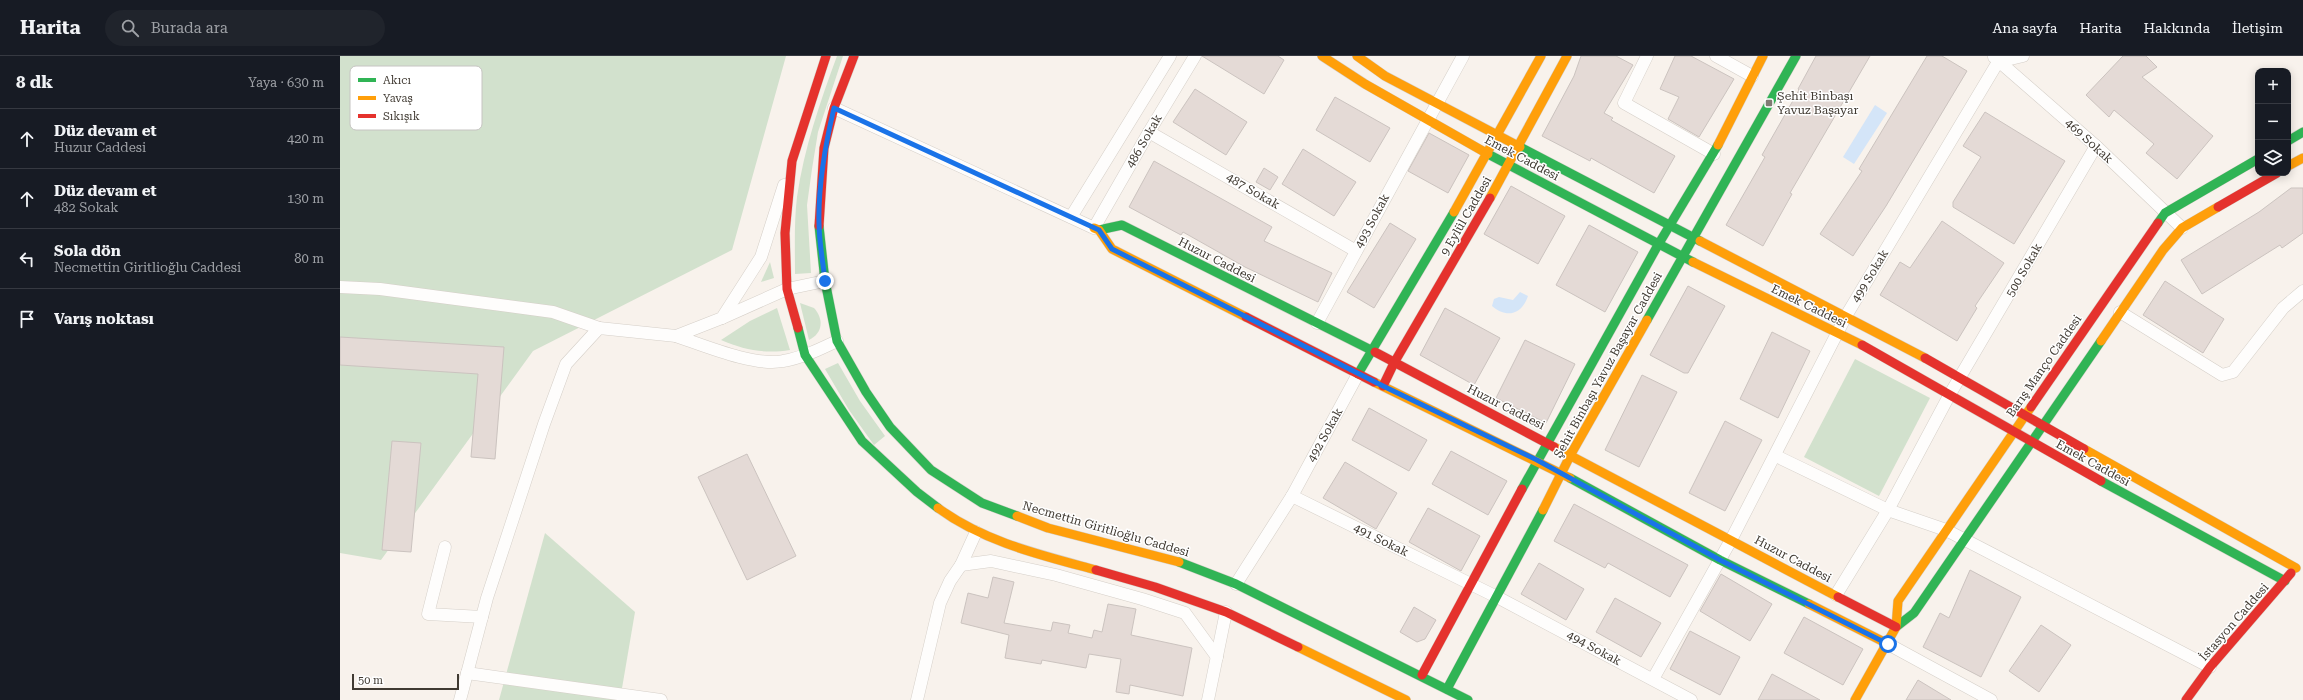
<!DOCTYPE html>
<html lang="tr">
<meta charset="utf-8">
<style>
:root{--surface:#171b24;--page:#20242c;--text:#f1f3f6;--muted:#9ea1a6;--line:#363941}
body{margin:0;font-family:"Roboto Serif",serif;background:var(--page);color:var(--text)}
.controls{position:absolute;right:12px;top:12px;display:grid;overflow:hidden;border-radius:8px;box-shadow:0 2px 10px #0003}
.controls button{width:36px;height:36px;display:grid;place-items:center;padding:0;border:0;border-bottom:1px solid var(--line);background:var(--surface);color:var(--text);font:20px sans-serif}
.scale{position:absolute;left:12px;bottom:10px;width:107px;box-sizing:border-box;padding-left:4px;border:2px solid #403a32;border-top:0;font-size:11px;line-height:14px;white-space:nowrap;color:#403a32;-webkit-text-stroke:3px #fff;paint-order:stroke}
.stop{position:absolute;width:12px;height:12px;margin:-9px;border:3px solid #1a73e8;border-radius:50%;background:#fff}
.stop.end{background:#1a73e8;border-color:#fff;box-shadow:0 1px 4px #0008}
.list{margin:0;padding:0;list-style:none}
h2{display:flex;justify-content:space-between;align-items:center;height:52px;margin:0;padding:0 16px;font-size:17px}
h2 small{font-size:13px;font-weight:400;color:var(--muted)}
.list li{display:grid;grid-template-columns:26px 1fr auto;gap:12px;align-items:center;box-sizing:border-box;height:60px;padding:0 16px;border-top:1px solid var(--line)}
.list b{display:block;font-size:15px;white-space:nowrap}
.list p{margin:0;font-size:13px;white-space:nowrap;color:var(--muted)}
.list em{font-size:13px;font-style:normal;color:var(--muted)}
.icon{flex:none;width:22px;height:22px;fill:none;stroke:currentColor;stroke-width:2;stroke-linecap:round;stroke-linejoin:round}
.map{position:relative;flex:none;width:1963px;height:644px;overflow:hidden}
header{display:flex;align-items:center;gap:24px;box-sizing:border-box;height:56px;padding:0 20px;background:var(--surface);border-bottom:1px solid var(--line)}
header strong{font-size:19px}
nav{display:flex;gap:22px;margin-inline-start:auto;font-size:14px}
.search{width:280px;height:36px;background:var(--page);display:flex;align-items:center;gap:10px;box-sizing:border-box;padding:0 14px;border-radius:22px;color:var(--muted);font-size:15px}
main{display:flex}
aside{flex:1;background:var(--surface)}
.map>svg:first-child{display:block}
.green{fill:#d2e1cd}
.water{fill:#d4e5f8}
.building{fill:#e4dad6;stroke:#cbc3bf}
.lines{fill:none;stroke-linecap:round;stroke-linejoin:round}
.street-casing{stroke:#d5cfc8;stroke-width:13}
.fast-casing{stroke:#d5cfc8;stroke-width:10}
.slow-casing{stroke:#d5cfc8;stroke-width:10}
.jam-casing{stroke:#d5cfc8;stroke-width:10}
.street{stroke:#fefdfc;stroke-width:12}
.fast{stroke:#30b455;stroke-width:9}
.slow{stroke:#ff9f0a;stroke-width:9}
.jam{stroke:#e5322d;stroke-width:9}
.route{stroke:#1a73e8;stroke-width:5}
.poi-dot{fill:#807a73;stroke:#fff;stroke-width:1.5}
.labels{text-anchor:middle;stroke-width:3;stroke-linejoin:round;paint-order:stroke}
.poi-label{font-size:12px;fill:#403a32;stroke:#fff;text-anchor:start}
.street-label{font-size:12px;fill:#403a32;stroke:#fff}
.key{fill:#fff;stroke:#c6c4c2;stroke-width:1}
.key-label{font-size:11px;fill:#403a32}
</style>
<header>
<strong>Harita</strong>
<div class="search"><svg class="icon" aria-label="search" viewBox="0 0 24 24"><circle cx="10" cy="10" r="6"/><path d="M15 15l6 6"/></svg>Burada ara</div>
<nav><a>Ana sayfa</a><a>Harita</a><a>Hakkında</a><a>İletişim</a></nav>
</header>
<main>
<aside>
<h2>8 dk<small>Yaya · 630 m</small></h2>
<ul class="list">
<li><svg class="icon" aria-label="ahead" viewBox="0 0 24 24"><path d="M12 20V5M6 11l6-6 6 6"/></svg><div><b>Düz devam et</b><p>Huzur Caddesi</p></div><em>420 m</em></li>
<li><svg class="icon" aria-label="ahead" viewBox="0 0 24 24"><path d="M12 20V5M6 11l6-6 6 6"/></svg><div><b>Düz devam et</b><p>482 Sokak</p></div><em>130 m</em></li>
<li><svg class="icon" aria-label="left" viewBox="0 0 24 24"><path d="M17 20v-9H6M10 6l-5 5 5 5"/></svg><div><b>Sola dön</b><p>Necmettin Giritlioğlu Caddesi</p></div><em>80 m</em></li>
<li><svg class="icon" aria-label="arrive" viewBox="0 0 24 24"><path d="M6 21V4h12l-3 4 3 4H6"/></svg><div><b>Varış noktası</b></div></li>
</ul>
</aside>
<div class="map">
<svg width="1963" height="644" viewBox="0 0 1963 644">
<rect width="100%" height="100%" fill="#f8f2ec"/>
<g class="green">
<path d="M 0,0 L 446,0 L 392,194 L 193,295 L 41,504 L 0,497 Z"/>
<path d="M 497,0 L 503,0 L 478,76 L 472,113 L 467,149 L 471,217 L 455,218 C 455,192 454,166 457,141 C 464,92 480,46 497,0 Z"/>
<path d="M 430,206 L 434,222 L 421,226 Z"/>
<path d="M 460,247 L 474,252 C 484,263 483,277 469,284 Z"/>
<path d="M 437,252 L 450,294 C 425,298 404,294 381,284 L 410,265 Z"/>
<path d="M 1515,303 L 1590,342 L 1539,440 L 1464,401 Z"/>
<path d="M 498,307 L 520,345 L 545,380 L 534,389 L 509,354 L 485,313 Z"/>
<path d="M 205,477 L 295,556 L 280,644 L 159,644 Z"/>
</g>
<g class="water">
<path d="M 1535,49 L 1547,57 L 1514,108 L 1503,101 Z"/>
<path d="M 1180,236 L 1188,240 C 1182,258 1167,263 1152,250 L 1154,243 L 1159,241 L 1173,244 Z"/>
</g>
<g class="building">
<path d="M 862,0 L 938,0 L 944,4 L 924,38 Z"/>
<path d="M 1241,0 L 1276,0 L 1293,9 L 1264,57 L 1273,62 L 1271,64 L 1335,100 L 1314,137 L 1251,102 L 1250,105 L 1202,80 L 1234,20 Z"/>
<path d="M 1335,0 L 1351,0 L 1394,23 L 1359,81 L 1328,63 L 1339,41 L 1320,33 Z"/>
<path d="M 1476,0 L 1530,0 L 1450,137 L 1452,138 L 1423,190 L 1386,169 L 1425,101 L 1422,99 L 1459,34 L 1458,33 Z"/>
<path d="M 1587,0 L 1602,0 L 1627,15 L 1546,150 L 1513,200 L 1480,178 L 1522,115 L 1519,113 Z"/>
<path d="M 1783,0 L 1806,0 L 1817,11 L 1802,21 L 1873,80 L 1837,123 L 1806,97 L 1814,88 L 1774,54 L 1769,61 L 1746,39 Z"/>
<path d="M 855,33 L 907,66 L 886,99 L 833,66 Z"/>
<path d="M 995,41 L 1050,72 L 1030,106 L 976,74 Z"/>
<path d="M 1645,56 L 1725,105 L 1674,188 L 1613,151 L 1613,146 L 1641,101 L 1623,90 Z"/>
<path d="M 1089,77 L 1129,99 L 1108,137 L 1068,115 Z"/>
<path d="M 963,93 L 1016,126 L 994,160 L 942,128 Z"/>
<path d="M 814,105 L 932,171 L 924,185 L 992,217 L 978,246 L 905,211 L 843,176 L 841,179 L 789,151 Z"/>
<path d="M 924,112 L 938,121 L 930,134 L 916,126 Z"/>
<path d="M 1171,130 L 1225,160 L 1198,208 L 1144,178 Z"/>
<path d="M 1951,132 L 1963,132 L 1963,177 L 1942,192 L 1940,189 L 1862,238 L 1841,204 L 1919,156 Z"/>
<path d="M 1602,165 L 1664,207 L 1635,250 L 1637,252 L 1617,285 L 1540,239 L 1560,206 L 1570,212 Z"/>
<path d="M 1050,167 L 1076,183 L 1034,252 L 1007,236 Z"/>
<path d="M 1249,169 L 1298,196 L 1265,256 L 1216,229 Z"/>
<path d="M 1825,225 L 1884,263 L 1863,297 L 1803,259 Z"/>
<path d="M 1348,230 L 1385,250 L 1348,317 L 1344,317 L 1310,299 Z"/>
<path d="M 1105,252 L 1160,282 L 1134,329 L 1080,299 Z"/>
<path d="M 1432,276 L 1470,295 L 1438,362 L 1400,343 Z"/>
<path d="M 0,281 L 164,291 L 155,403 L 131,401 L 138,318 L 0,309 Z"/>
<path d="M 1185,284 L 1235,308 L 1206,367 L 1156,342 Z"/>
<path d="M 1302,319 L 1337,336 L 1299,411 L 1265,394 Z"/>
<path d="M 1029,352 L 1087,384 L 1069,415 L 1012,384 Z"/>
<path d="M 1385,365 L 1422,384 L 1385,455 L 1349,437 Z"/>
<path d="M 52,385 L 81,387 L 71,496 L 42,494 Z"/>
<path d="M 1111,395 L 1167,425 L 1148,459 L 1092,428 Z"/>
<path d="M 407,398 L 456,500 L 407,524 L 358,421 Z"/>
<path d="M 1005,406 L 1057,437 L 1036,473 L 983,442 Z"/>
<path d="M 1234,448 L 1348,509 L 1330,541 L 1268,507 L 1265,512 L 1214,485 Z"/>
<path d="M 1088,452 L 1140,480 L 1121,515 L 1069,486 Z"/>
<path d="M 1199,507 L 1244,533 L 1226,564 L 1181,538 Z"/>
<path d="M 1630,514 L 1681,541 L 1641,621 L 1583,591 L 1600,557 L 1609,562 Z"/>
<path d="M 1381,518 L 1432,548 L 1410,585 L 1360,555 Z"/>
<path d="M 653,521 L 674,526 L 664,567 L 711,575 L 713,566 L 730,569 L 728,577 L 752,582 L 754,574 L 762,576 L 768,548 L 796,553 L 791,579 L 852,592 L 843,640 L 790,629 L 789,638 L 776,636 L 781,603 L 749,598 L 746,612 L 702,604 L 701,608 L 665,602 L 669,579 L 621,567 L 628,537 L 648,542 Z"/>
<path d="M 1275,542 L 1321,567 L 1301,601 L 1256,576 Z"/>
<path d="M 1074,551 L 1096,564 L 1085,583 L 1077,586 L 1060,576 Z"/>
<path d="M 1464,561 L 1523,593 L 1503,629 L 1444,597 Z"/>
<path d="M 1701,569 L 1731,589 L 1699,636 L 1669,615 Z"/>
<path d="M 1350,575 L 1400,601 L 1380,639 L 1330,613 Z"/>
<path d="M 1432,618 L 1480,644 L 1418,644 Z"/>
<path d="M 1578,624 L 1611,644 L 1566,644 Z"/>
</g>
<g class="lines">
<g class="street-casing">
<g id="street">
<path d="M 1307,0 L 1284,47 L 1374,98"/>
<path d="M 1376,0 L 1412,20"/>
<path d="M 1654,1 L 1756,90 L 1842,172"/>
<path d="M 494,52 L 754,172 L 809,76 L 855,0"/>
<path d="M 809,76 L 1016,195"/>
<path d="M 444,129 L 421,201 L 382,262 L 336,280 C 363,289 415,311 443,305 C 462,302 480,293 497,285"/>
<path d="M 731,161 L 830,0"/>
<path d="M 0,231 L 40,233 L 213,256 L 259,272"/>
<path d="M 1780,256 L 1882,319 L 1893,316 L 1943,252 L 1963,235"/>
<path d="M 382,262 L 447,233 L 485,225"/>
<path d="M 977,267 L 1123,0"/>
<path d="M 1436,400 L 1548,454 L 1606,474 L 1870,611"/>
<path d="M 952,440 L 1157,541 L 1351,644"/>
<path d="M 105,491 L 88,558 L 142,561"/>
<path d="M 621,509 L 651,505 L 716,519 L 802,543 L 845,557 L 877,601"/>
<path d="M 896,528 L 952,440 L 1018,318"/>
<path d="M 1496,539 L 1548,454 L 1610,338 L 1756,90"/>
<path d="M 1548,588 L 1651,644"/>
<path d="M 127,617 L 321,644"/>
<path d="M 1313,623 L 1391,484 L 1506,260 L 1658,6 L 1683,0"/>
<path d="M 120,644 L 147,542 L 204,368 L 226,308 L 259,272 L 336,280"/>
<path d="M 577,644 L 600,547 L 610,525 L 621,509 L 636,476"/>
<path d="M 868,644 L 886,556"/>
</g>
</g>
<g class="fast-casing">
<g id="fast">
<path d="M 1948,85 L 1963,76"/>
<path d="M 1180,91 L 1360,185"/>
<path d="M 1148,98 L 1353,206"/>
<path d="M 1818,167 L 1825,157 L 1918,103"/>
<path d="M 479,170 L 485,225 L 497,285 L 526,336 L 550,371 L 591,414 L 642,447 L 677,460"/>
<path d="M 759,174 L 782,169 L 1035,296"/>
<path d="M 1307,264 L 1456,0"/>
<path d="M 458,272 L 465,299 L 522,385 L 577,436 L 598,452"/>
<path d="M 1018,318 L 1114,156"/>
<path d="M 1230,422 L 1380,504 L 1469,548"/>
<path d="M 1761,425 L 1945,525"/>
<path d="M 1182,433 L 1318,189 L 1378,89"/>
<path d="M 839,506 L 896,528 L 1128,644"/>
<path d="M 1556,571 L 1574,557 L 1761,285"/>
<path d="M 1107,633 L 1203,454"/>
</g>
</g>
<g class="slow-casing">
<g id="slow">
<path d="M 982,0 L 1025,28 L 1148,98"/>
<path d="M 1017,0 L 1045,20 L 1180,91"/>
<path d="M 1378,89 L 1423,0"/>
<path d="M 1948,110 L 1963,102"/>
<path d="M 1150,142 L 1227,0"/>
<path d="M 1114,156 L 1201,0"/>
<path d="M 754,172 L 759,174 L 772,193 L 906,261"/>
<path d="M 1360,185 L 1585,302"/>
<path d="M 1353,206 L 1522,289"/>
<path d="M 1761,285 L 1823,194 L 1842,172 L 1878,151"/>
<path d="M 1034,326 L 1230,422"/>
<path d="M 1214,391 L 1498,541"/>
<path d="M 1744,393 L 1956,512"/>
<path d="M 598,452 C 644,486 701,499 756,514"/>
<path d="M 1203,454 L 1231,398 L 1307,264"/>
<path d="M 677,460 L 708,472 L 839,506"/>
<path d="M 1469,548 L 1548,588"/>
<path d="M 958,591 L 1066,644"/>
<path d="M 1515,644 L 1556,571 L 1558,545 L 1691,351"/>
</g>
</g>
<g class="jam-casing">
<g id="jam">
<path d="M 1878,151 L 1937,117"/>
<path d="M 479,170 L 484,92 L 494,52 L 514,0"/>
<path d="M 906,261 L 1034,326"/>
<path d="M 458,272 L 447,233 L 445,177 L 452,105 L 486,0"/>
<path d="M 1522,289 L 1761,425"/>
<path d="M 1035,296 L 1214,391"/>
<path d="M 1585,302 L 1744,393"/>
<path d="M 1043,330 L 1054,307 L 1150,142"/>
<path d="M 1691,351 L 1818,167"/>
<path d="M 756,514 L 815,531 L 886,556 L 958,591"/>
<path d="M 1498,541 L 1556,571"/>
<path d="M 1082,619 L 1182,433"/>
<path d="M 1846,644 L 1870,611 L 1951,517"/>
</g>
</g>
<use href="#street" class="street"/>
<use href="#fast" class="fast"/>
<use href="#slow" class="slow"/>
<use href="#jam" class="jam"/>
</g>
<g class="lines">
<path class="route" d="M 485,225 C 483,206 479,186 479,167 C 478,128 485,90 494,52 L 759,174 L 772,193 L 1043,330 L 1197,404 L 1380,504 L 1548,588"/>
</g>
<rect class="poi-dot" x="1425" y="43" width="8" height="8" rx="2"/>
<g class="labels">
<g class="poi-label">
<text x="1437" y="44">Şehit Binbaşı<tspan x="1437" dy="14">Yavuz Başayar</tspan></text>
</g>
<g class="street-label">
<text transform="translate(804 85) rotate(-60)" y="4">486 Sokak</text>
<text transform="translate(1749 85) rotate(42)" y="4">469 Sokak</text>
<text transform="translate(1182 102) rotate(28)" y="4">Emek Caddesi</text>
<text transform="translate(913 135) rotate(30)" y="4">487 Sokak</text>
<text transform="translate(1126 160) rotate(-60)" y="4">9 Eylül Caddesi</text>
<text transform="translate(1032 165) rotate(-62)" y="4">493 Sokak</text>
<text transform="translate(877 204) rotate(27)" y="4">Huzur Caddesi</text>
<text transform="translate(1684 214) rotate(-60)" y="4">500 Sokak</text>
<text transform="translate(1530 220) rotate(-59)" y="4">499 Sokak</text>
<text transform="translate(1469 250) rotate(26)" y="4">Emek Caddesi</text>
<text transform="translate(1268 309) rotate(-61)" y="4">Şehit Binbaşı Yavuz Başayar Caddesi</text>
<text transform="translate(1704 310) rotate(-55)" y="4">Barış Manço Caddesi</text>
<text transform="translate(1166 351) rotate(27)" y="4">Huzur Caddesi</text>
<text transform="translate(985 379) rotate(-61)" y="4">492 Sokak</text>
<text transform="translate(1753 407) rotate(29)" y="4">Emek Caddesi</text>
<text transform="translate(766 473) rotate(16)" y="4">Necmettin Giritlioğlu Caddesi</text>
<text transform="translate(1041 484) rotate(26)" y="4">491 Sokak</text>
<text transform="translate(1453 503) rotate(28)" y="4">Huzur Caddesi</text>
<text transform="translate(1894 566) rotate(-49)" y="4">İstasyon Caddesi</text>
<text transform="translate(1254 592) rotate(28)" y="4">494 Sokak</text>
</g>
</g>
<rect x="10" y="10" width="132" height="64" rx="6" class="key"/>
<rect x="18" y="22" width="18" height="4" fill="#30b455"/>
<rect x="18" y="40" width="18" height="4" fill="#ff9f0a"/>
<rect x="18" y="58" width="18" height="4" fill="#e5322d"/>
<g class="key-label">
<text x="43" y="28">Akıcı</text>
<text x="43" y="46">Yavaş</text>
<text x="43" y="64">Sıkışık</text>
</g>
</svg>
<div class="controls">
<button>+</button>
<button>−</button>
<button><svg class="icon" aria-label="layers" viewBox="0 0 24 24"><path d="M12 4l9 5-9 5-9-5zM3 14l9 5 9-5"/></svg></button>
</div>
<div class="scale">50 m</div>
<div class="stop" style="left:1548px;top:588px"></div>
<div class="stop end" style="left:485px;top:225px"></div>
</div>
</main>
